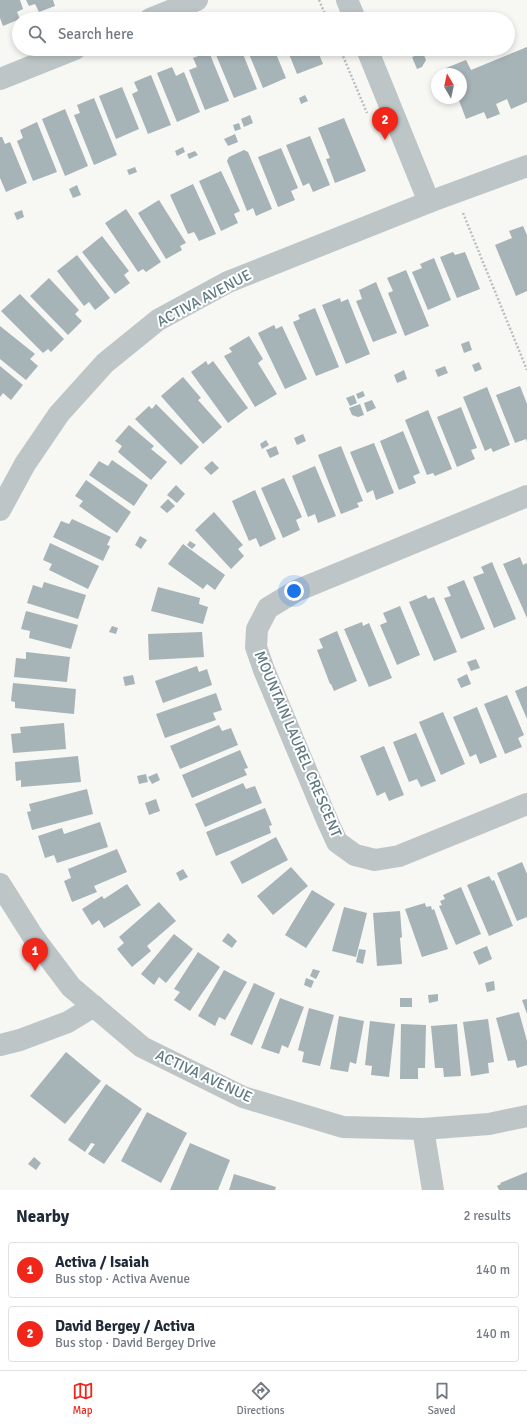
<!DOCTYPE html>
<meta charset="utf-8">
<style>
:root{--surface:#fff;--page:#f6f6f7;--text:#1f2937;--muted:#747a83;--line:#e0e1e3;--accent:#f1261b}
body{margin:0;font-family:Signika,sans-serif;background:var(--page);color:var(--text)}
.compass{position:absolute;left:431px;top:68px;width:36px;height:36px;border-radius:50%;background:var(--surface);box-shadow:0 2px 6px #0003;rotate:351deg}
.you{position:absolute;left:294px;top:591px;width:14px;height:14px;margin:-10px;border:3px solid #fff;border-radius:50%;background:#1a73e8;box-shadow:0 0 0 6px #1a73e833}
.badge{display:grid;place-items:center;width:26px;height:26px;border-radius:50%;background:var(--accent);color:#fff;font-size:13px;font-weight:700}
.pin{position:absolute;translate:-50% -33px;filter:drop-shadow(0 1px 2px #0008)}
.pin::after{content:'';position:absolute;top:21px;width:14px;height:12px;background:inherit;clip-path:polygon(0 0,100% 0,50% 100%)}
.list{margin:0;padding:0;list-style:none}
h2{display:flex;justify-content:space-between;align-items:center;height:52px;margin:0;padding:0 16px;font-size:17px}
h2 small{font-size:13px;font-weight:400;color:var(--muted)}
.list li{display:grid;grid-template-columns:26px 1fr auto;gap:12px;align-items:center;box-sizing:border-box;height:56px;margin:0 8px 8px;padding:0 8px;border:1px solid var(--line);border-radius:4px}
.list b{display:block;font-size:15px;white-space:nowrap}
.list p{margin:0;font-size:13px;white-space:nowrap;color:var(--muted)}
.list em{font-size:13px;font-style:normal;color:var(--muted)}
.icon{flex:none;width:22px;height:22px;fill:none;stroke:currentColor;stroke-width:2;stroke-linecap:round;stroke-linejoin:round}
.map{position:relative;flex:none;width:527px;height:1190px;overflow:hidden}
.search{position:absolute;background:var(--surface);box-shadow:0 2px 6px #0003;left:12px;right:12px;top:12px;height:44px;display:flex;align-items:center;gap:10px;box-sizing:border-box;padding:0 14px;border-radius:22px;color:var(--muted);font-size:15px}
.sheet{height:180px;background:var(--surface)}
nav{display:flex;justify-content:space-around;align-items:center;box-sizing:border-box;height:56px;border-top:1px solid var(--line);background:var(--surface);font-size:11px;color:var(--muted)}
nav a{display:grid;justify-items:center;gap:2px}
nav .on{color:var(--accent)}
.map>svg:first-child{display:block}
.building{fill:#a6b3b7}
.lines{fill:none;stroke-linecap:round;stroke-linejoin:round}
.path{stroke:#babfc1;stroke-width:2.5;stroke-dasharray:2 2;stroke-linecap:butt}
.minor{stroke:#bdc5c7;stroke-width:22}
.labels{text-anchor:middle;stroke-width:4;stroke-linejoin:round;paint-order:stroke}
.street-label{font-size:15px;fill:#607982;stroke:#fff}
</style>
<div class="map">
<svg width="527" height="1190" viewBox="0 0 527 1190">
<rect width="100%" height="100%" fill="#f7f7f4"/>
<g class="building">
<path d="M 0,0 L 20,0 L 23,9 L 17,12 L 20,19 L 3,26 L 0,18 Z"/>
<path d="M 26,0 L 53,0 L 55,6 L 39,12 L 35,4 L 29,6 Z"/>
<path d="M 302,13 L 305,19 L 288,19 Z"/>
<path d="M 527,47 L 527,102 L 511,109 L 507,99 L 496,104 L 500,114 L 487,119 L 484,112 L 466,119 L 458,98 L 461,98 L 461,74 L 448,74 L 446,68 L 466,60 L 471,70 Z"/>
<path d="M 216,49 L 232,49 L 233,52 L 241,49 L 257,89 L 234,98 L 214,50 Z"/>
<path d="M 247,49 L 274,49 L 286,78 L 263,88 Z"/>
<path d="M 287,49 L 317,49 L 323,64 L 297,74 Z"/>
<path d="M 209,52 L 229,101 L 205,110 L 189,70 L 197,67 L 193,58 Z"/>
<path d="M 423,53 L 426,60 L 422,67 L 417,69 L 412,57 Z"/>
<path d="M 172,67 L 176,76 L 184,72 L 200,112 L 177,122 L 157,73 Z"/>
<path d="M 151,75 L 171,125 L 148,134 L 132,94 L 138,91 L 134,82 Z"/>
<path d="M 122,87 L 139,129 L 116,139 L 99,96 Z"/>
<path d="M 305,95 L 308,101 L 301,104 L 299,98 Z"/>
<path d="M 94,98 L 117,155 L 94,165 L 74,115 L 80,113 L 77,105 Z"/>
<path d="M 65,109 L 88,166 L 65,176 L 42,119 Z"/>
<path d="M 250,115 L 253,123 L 244,127 L 241,119 Z"/>
<path d="M 344,118 L 366,171 L 335,183 L 326,159 L 330,158 L 318,128 Z"/>
<path d="M 37,122 L 57,172 L 33,181 L 17,141 L 23,138 L 20,130 Z"/>
<path d="M 239,123 L 241,129 L 235,131 L 233,125 Z"/>
<path d="M 235,134 L 238,142 L 228,146 L 224,139 Z"/>
<path d="M 310,136 L 330,185 L 313,192 L 309,183 L 303,186 L 286,145 Z"/>
<path d="M 0,137 L 2,137 L 5,144 L 10,142 L 27,183 L 6,192 L 0,178 Z"/>
<path d="M 183,147 L 185,152 L 177,156 L 175,151 Z"/>
<path d="M 281,148 L 298,188 L 291,191 L 295,200 L 278,207 L 258,157 Z"/>
<path d="M 244,150 L 248,152 L 272,209 L 256,216 L 253,208 L 247,211 L 227,161 L 229,157 Z"/>
<path d="M 195,151 L 198,155 L 189,159 L 187,154 Z"/>
<path d="M 135,167 L 137,172 L 129,175 L 127,170 Z"/>
<path d="M 221,171 L 240,211 L 234,214 L 238,223 L 221,231 L 199,181 Z"/>
<path d="M 193,184 L 216,234 L 199,241 L 194,232 L 188,234 L 170,195 Z"/>
<path d="M 77,185 L 81,195 L 73,198 L 69,189 Z"/>
<path d="M 159,200 L 186,243 L 180,246 L 182,250 L 166,259 L 138,213 Z"/>
<path d="M 126,209 L 161,262 L 146,272 L 143,269 L 138,272 L 105,223 Z"/>
<path d="M 22,210 L 24,217 L 17,220 L 14,213 Z"/>
<path d="M 523,226 L 527,235 L 527,291 L 516,296 L 495,245 L 512,238 L 509,231 Z"/>
<path d="M 102,236 L 129,271 L 124,275 L 130,283 L 115,294 L 82,252 Z"/>
<path d="M 453,252 L 455,255 L 465,252 L 480,289 L 457,298 L 440,257 Z"/>
<path d="M 77,255 L 110,298 L 95,310 L 89,302 L 84,306 L 57,271 Z"/>
<path d="M 434,258 L 451,300 L 428,310 L 412,272 L 422,268 L 420,264 Z"/>
<path d="M 406,270 L 429,326 L 405,336 L 388,293 L 393,291 L 387,278 Z"/>
<path d="M 49,278 L 79,310 L 75,314 L 82,321 L 68,335 L 30,296 Z"/>
<path d="M 376,282 L 397,333 L 373,342 L 356,301 L 362,299 L 359,290 Z"/>
<path d="M 20,294 L 64,339 L 51,352 L 48,349 L 43,353 L 1,311 Z"/>
<path d="M 340,298 L 341,302 L 348,299 L 370,354 L 346,364 L 322,305 Z"/>
<path d="M 315,308 L 339,367 L 316,376 L 293,322 L 300,319 L 298,315 Z"/>
<path d="M 274,325 L 276,329 L 282,326 L 307,379 L 285,389 L 258,333 Z"/>
<path d="M 0,326 L 35,354 L 30,359 L 38,366 L 26,380 L 0,359 Z"/>
<path d="M 249,336 L 263,359 L 258,363 L 277,394 L 255,407 L 224,356 L 232,352 L 229,348 Z"/>
<path d="M 469,341 L 472,350 L 464,353 L 461,344 Z"/>
<path d="M 206,361 L 208,365 L 213,361 L 248,408 L 228,423 L 191,372 Z"/>
<path d="M 479,362 L 482,369 L 475,372 L 472,365 Z"/>
<path d="M 0,366 L 23,385 L 11,400 L 3,393 L 0,397 Z"/>
<path d="M 445,366 L 448,373 L 438,377 L 435,370 Z"/>
<path d="M 404,370 L 407,379 L 397,383 L 394,375 Z"/>
<path d="M 183,377 L 201,398 L 198,400 L 222,427 L 203,444 L 161,396 Z"/>
<path d="M 520,386 L 527,404 L 527,442 L 526,439 L 515,443 L 496,395 Z"/>
<path d="M 487,387 L 510,445 L 493,452 L 491,448 L 485,451 L 463,397 Z"/>
<path d="M 363,391 L 365,396 L 358,399 L 356,394 Z"/>
<path d="M 354,395 L 357,403 L 350,406 L 346,398 Z"/>
<path d="M 372,400 L 376,408 L 367,412 L 364,403 Z"/>
<path d="M 156,404 L 199,447 L 181,465 L 135,419 L 149,406 L 152,409 Z"/>
<path d="M 360,404 L 364,415 L 358,417 L 352,415 L 349,408 Z"/>
<path d="M 461,407 L 477,448 L 471,450 L 475,459 L 457,467 L 437,417 Z"/>
<path d="M 428,410 L 452,469 L 435,476 L 433,473 L 427,475 L 405,420 Z"/>
<path d="M 129,425 L 154,446 L 151,449 L 167,462 L 151,480 L 118,452 L 122,446 L 115,441 Z"/>
<path d="M 403,431 L 420,473 L 413,476 L 416,483 L 399,490 L 380,441 Z"/>
<path d="M 303,434 L 306,441 L 297,445 L 294,438 Z"/>
<path d="M 266,440 L 269,445 L 262,449 L 260,444 Z"/>
<path d="M 374,443 L 394,493 L 376,500 L 373,490 L 367,493 L 350,452 Z"/>
<path d="M 276,446 L 279,454 L 270,458 L 266,450 Z"/>
<path d="M 341,446 L 363,501 L 357,503 L 359,507 L 341,514 L 318,455 Z"/>
<path d="M 112,460 L 148,485 L 134,506 L 89,475 L 99,461 L 108,466 Z"/>
<path d="M 212,461 L 219,468 L 211,475 L 204,468 Z"/>
<path d="M 315,466 L 336,516 L 318,523 L 315,514 L 308,517 L 292,476 Z"/>
<path d="M 284,478 L 302,517 L 296,520 L 300,530 L 283,538 L 261,488 Z"/>
<path d="M 86,480 L 131,512 L 117,533 L 79,506 L 83,501 L 75,496 Z"/>
<path d="M 176,485 L 185,494 L 177,503 L 167,495 Z"/>
<path d="M 255,490 L 276,539 L 260,547 L 256,538 L 249,541 L 232,501 Z"/>
<path d="M 168,499 L 175,506 L 167,513 L 160,507 Z"/>
<path d="M 214,512 L 243,545 L 238,549 L 244,556 L 231,569 L 195,530 Z"/>
<path d="M 72,519 L 111,537 L 107,545 L 110,546 L 103,561 L 53,537 L 61,521 L 69,524 Z"/>
<path d="M 140,536 L 147,540 L 141,549 L 135,545 Z"/>
<path d="M 190,541 L 196,545 L 192,549 L 187,545 Z"/>
<path d="M 50,543 L 99,566 L 88,589 L 49,570 L 52,564 L 43,560 Z"/>
<path d="M 183,544 L 225,575 L 215,590 L 207,584 L 203,589 L 168,564 Z"/>
<path d="M 520,557 L 523,565 L 527,563 L 527,618 L 503,564 Z"/>
<path d="M 492,562 L 516,619 L 494,628 L 473,577 L 484,573 L 481,567 Z"/>
<path d="M 464,580 L 485,629 L 461,639 L 444,598 L 451,596 L 447,587 Z"/>
<path d="M 44,582 L 86,595 L 78,619 L 27,603 L 33,585 L 42,588 Z"/>
<path d="M 158,587 L 200,598 L 199,604 L 208,607 L 203,624 L 151,611 Z"/>
<path d="M 426,595 L 428,599 L 434,597 L 457,652 L 434,661 L 409,602 Z"/>
<path d="M 400,606 L 420,655 L 397,665 L 380,625 L 387,622 L 383,613 Z"/>
<path d="M 26,611 L 78,625 L 71,649 L 29,638 L 30,631 L 21,629 Z"/>
<path d="M 362,622 L 363,626 L 369,623 L 392,678 L 369,687 L 344,629 Z"/>
<path d="M 112,626 L 118,628 L 116,634 L 109,632 Z"/>
<path d="M 337,631 L 357,681 L 334,691 L 331,684 L 330,684 L 317,650 L 323,648 L 319,639 Z"/>
<path d="M 202,632 L 204,657 L 149,660 L 148,634 Z"/>
<path d="M 26,652 L 70,657 L 67,682 L 14,677 L 16,658 L 26,659 Z"/>
<path d="M 476,659 L 480,668 L 471,671 L 467,662 Z"/>
<path d="M 197,666 L 199,672 L 207,669 L 212,685 L 163,703 L 155,681 Z"/>
<path d="M 467,674 L 471,684 L 461,688 L 457,679 Z"/>
<path d="M 133,675 L 135,684 L 125,686 L 123,677 Z"/>
<path d="M 13,683 L 76,689 L 74,714 L 15,708 L 15,702 L 11,701 Z"/>
<path d="M 527,686 L 527,719 L 515,691 Z"/>
<path d="M 216,693 L 222,710 L 213,713 L 216,720 L 165,738 L 156,714 Z"/>
<path d="M 507,695 L 524,735 L 518,738 L 522,747 L 505,754 L 484,704 Z"/>
<path d="M 477,707 L 497,757 L 480,764 L 476,754 L 470,757 L 453,717 Z"/>
<path d="M 443,712 L 465,764 L 441,775 L 419,722 Z"/>
<path d="M 64,723 L 66,749 L 13,753 L 11,734 L 21,733 L 20,727 Z"/>
<path d="M 219,725 L 222,731 L 231,728 L 238,745 L 180,769 L 170,746 Z"/>
<path d="M 416,733 L 436,781 L 421,787 L 417,779 L 409,782 L 393,742 Z"/>
<path d="M 384,746 L 404,795 L 389,801 L 385,792 L 377,796 L 360,756 Z"/>
<path d="M 240,750 L 248,768 L 244,769 L 247,775 L 192,798 L 182,775 Z"/>
<path d="M 78,756 L 81,782 L 21,787 L 21,780 L 16,781 L 15,762 Z"/>
<path d="M 157,773 L 160,780 L 152,784 L 148,777 Z"/>
<path d="M 146,774 L 148,782 L 139,784 L 137,776 Z"/>
<path d="M 243,783 L 246,789 L 255,786 L 262,803 L 205,827 L 195,804 Z"/>
<path d="M 87,789 L 93,814 L 32,830 L 27,812 L 31,811 L 29,804 Z"/>
<path d="M 156,799 L 160,811 L 149,815 L 145,803 Z"/>
<path d="M 265,808 L 272,825 L 269,826 L 271,833 L 216,856 L 206,832 Z"/>
<path d="M 100,822 L 108,847 L 57,863 L 54,855 L 45,858 L 38,836 L 62,828 L 64,834 Z"/>
<path d="M 276,837 L 288,860 L 242,884 L 230,862 Z"/>
<path d="M 117,849 L 127,872 L 94,886 L 97,892 L 72,902 L 64,881 L 71,878 L 68,869 Z"/>
<path d="M 522,862 L 527,874 L 527,917 L 517,921 L 497,873 Z"/>
<path d="M 291,867 L 308,886 L 273,915 L 257,896 Z"/>
<path d="M 183,869 L 188,877 L 180,881 L 176,873 Z"/>
<path d="M 489,876 L 492,881 L 494,880 L 513,926 L 489,936 L 467,885 Z"/>
<path d="M 127,884 L 141,905 L 104,928 L 99,920 L 92,925 L 82,909 L 102,896 L 104,899 Z"/>
<path d="M 461,887 L 481,934 L 456,945 L 439,906 L 442,905 L 440,901 L 445,899 L 443,895 Z"/>
<path d="M 312,890 L 335,904 L 306,948 L 285,935 Z"/>
<path d="M 159,902 L 176,921 L 147,946 L 151,951 L 132,967 L 117,949 L 124,943 L 119,937 Z"/>
<path d="M 425,903 L 426,907 L 431,906 L 432,910 L 434,909 L 448,949 L 422,957 L 405,909 Z"/>
<path d="M 344,907 L 367,913 L 356,957 L 332,951 Z"/>
<path d="M 400,911 L 402,937 L 400,938 L 402,964 L 377,966 L 373,913 Z"/>
<path d="M 228,933 L 237,941 L 232,948 L 222,941 Z"/>
<path d="M 174,934 L 193,949 L 166,983 L 159,977 L 154,985 L 141,974 Z"/>
<path d="M 487,946 L 492,959 L 479,965 L 473,952 Z"/>
<path d="M 359,949 L 366,950 L 363,964 L 356,962 Z"/>
<path d="M 198,952 L 220,967 L 190,1011 L 174,1000 L 180,992 L 174,989 Z"/>
<path d="M 313,969 L 320,971 L 316,979 L 310,976 Z"/>
<path d="M 224,970 L 247,982 L 225,1020 L 219,1017 L 215,1026 L 198,1016 Z"/>
<path d="M 306,978 L 314,981 L 311,988 L 304,985 Z"/>
<path d="M 494,981 L 495,990 L 487,992 L 485,983 Z"/>
<path d="M 254,983 L 275,993 L 252,1045 L 230,1035 Z"/>
<path d="M 438,994 L 438,1001 L 429,1003 L 428,995 Z"/>
<path d="M 280,998 L 304,1007 L 288,1048 L 282,1045 L 279,1054 L 261,1048 Z"/>
<rect x="400" y="998" width="12" height="9"/>
<path d="M 527,999 L 527,1014 L 522,1000 Z"/>
<path d="M 309,1008 L 334,1015 L 320,1066 L 302,1062 L 304,1052 L 298,1050 Z"/>
<path d="M 519,1012 L 527,1041 L 527,1065 L 517,1068 L 515,1060 L 508,1061 L 496,1018 Z"/>
<path d="M 339,1016 L 364,1021 L 356,1064 L 350,1062 L 348,1072 L 330,1069 Z"/>
<path d="M 488,1019 L 494,1062 L 488,1063 L 489,1073 L 471,1076 L 463,1022 Z"/>
<path d="M 370,1021 L 395,1024 L 389,1077 L 371,1075 L 372,1066 L 365,1065 Z"/>
<path d="M 401,1024 L 426,1025 L 425,1068 L 418,1068 L 418,1079 L 400,1079 Z"/>
<path d="M 457,1024 L 461,1076 L 444,1077 L 443,1068 L 435,1068 L 431,1026 Z"/>
<path d="M 66,1052 L 101,1081 L 65,1124 L 30,1096 Z"/>
<path d="M 106,1084 L 142,1109 L 104,1164 L 88,1154 L 95,1144 L 91,1143 L 85,1152 L 68,1140 Z"/>
<path d="M 147,1112 L 187,1133 L 161,1183 L 121,1161 Z"/>
<path d="M 190,1143 L 230,1160 L 218,1190 L 170,1190 Z"/>
<path d="M 34,1157 L 41,1163 L 36,1170 L 28,1164 Z"/>
<path d="M 527,1172 L 527,1190 L 499,1190 L 497,1186 L 501,1184 L 500,1183 Z"/>
<path d="M 234,1174 L 276,1187 L 275,1190 L 229,1190 Z"/>
</g>
<g class="lines">
<g class="path">
<path d="M 319,0 L 327,19"/>
<path d="M 340,49 L 367,113"/>
<path d="M 463,213 L 527,370"/>
</g>
<g class="minor">
<path d="M 347,0 L 355,19"/>
<path d="M 150,19 L 197,0"/>
<path d="M 367,49 L 429,202"/>
<path d="M 0,79 L 75,49"/>
<path d="M 527,496 L 296,591 L 268,608 L 257,629 L 256,647 L 264,670 L 327,820 L 337,842 L 355,855 L 375,860 L 399,856 L 527,804"/>
<path d="M 0,510 L 25,464 L 59,414 L 105,363 L 158,320 L 228,282 L 429,202 L 527,166"/>
<path d="M 0,884 L 34,938 L 71,987 L 142,1047 L 243,1097 L 343,1127 L 423,1129 L 489,1124 L 527,1116"/>
<path d="M 0,1045 L 20,1040 L 68,1022 L 94,1006"/>
<path d="M 423,1129 L 433,1190"/>
</g>
</g>
<g class="labels">
<g class="street-label">
<text transform="translate(204 298) rotate(-28)" y="5">ACTIVA AVENUE</text>
<text transform="translate(298 744) rotate(67)" y="5">MOUNTAIN LAUREL CRESCENT</text>
<text transform="translate(204 1076) rotate(25)" y="5">ACTIVA AVENUE</text>
</g>
</g>
</svg>
<svg class="compass" viewBox="-18 -18 36 36"><path d="M0-13l5 13h-10z" fill="#e53935"/><path d="M0 13l5-13h-10z" fill="#747a83"/></svg>
<div class="you"></div>
<div class="pin badge" style="left:35px;top:971px">1</div>
<div class="pin badge" style="left:385px;top:140px">2</div>
<div class="search"><svg class="icon" aria-label="search" viewBox="0 0 24 24"><circle cx="10" cy="10" r="6"/><path d="M15 15l6 6"/></svg>Search here</div>
</div>
<section class="sheet">
<h2>Nearby<small>2 results</small></h2>
<ul class="list">
<li><span class="badge">1</span><div><b>Activa / Isaiah</b><p>Bus stop · Activa Avenue</p></div><em>140 m</em></li>
<li><span class="badge">2</span><div><b>David Bergey / Activa</b><p>Bus stop · David Bergey Drive</p></div><em>140 m</em></li>
</ul>
</section>
<nav>
<a class="on"><svg class="icon" aria-label="map" viewBox="0 0 24 24"><path d="M3 6l6-2 6 2 6-2v14l-6 2-6-2-6 2zM9 4v14M15 6v14"/></svg>Map</a>
<a><svg class="icon" aria-label="directions" viewBox="0 0 24 24"><path d="M12 3l9 9-9 9-9-9zM9 14v-3h6M13 9l2 2-2 2"/></svg>Directions</a>
<a><svg class="icon" aria-label="saved" viewBox="0 0 24 24"><path d="M7 4h10v16l-5-4-5 4z"/></svg>Saved</a>
</nav>
